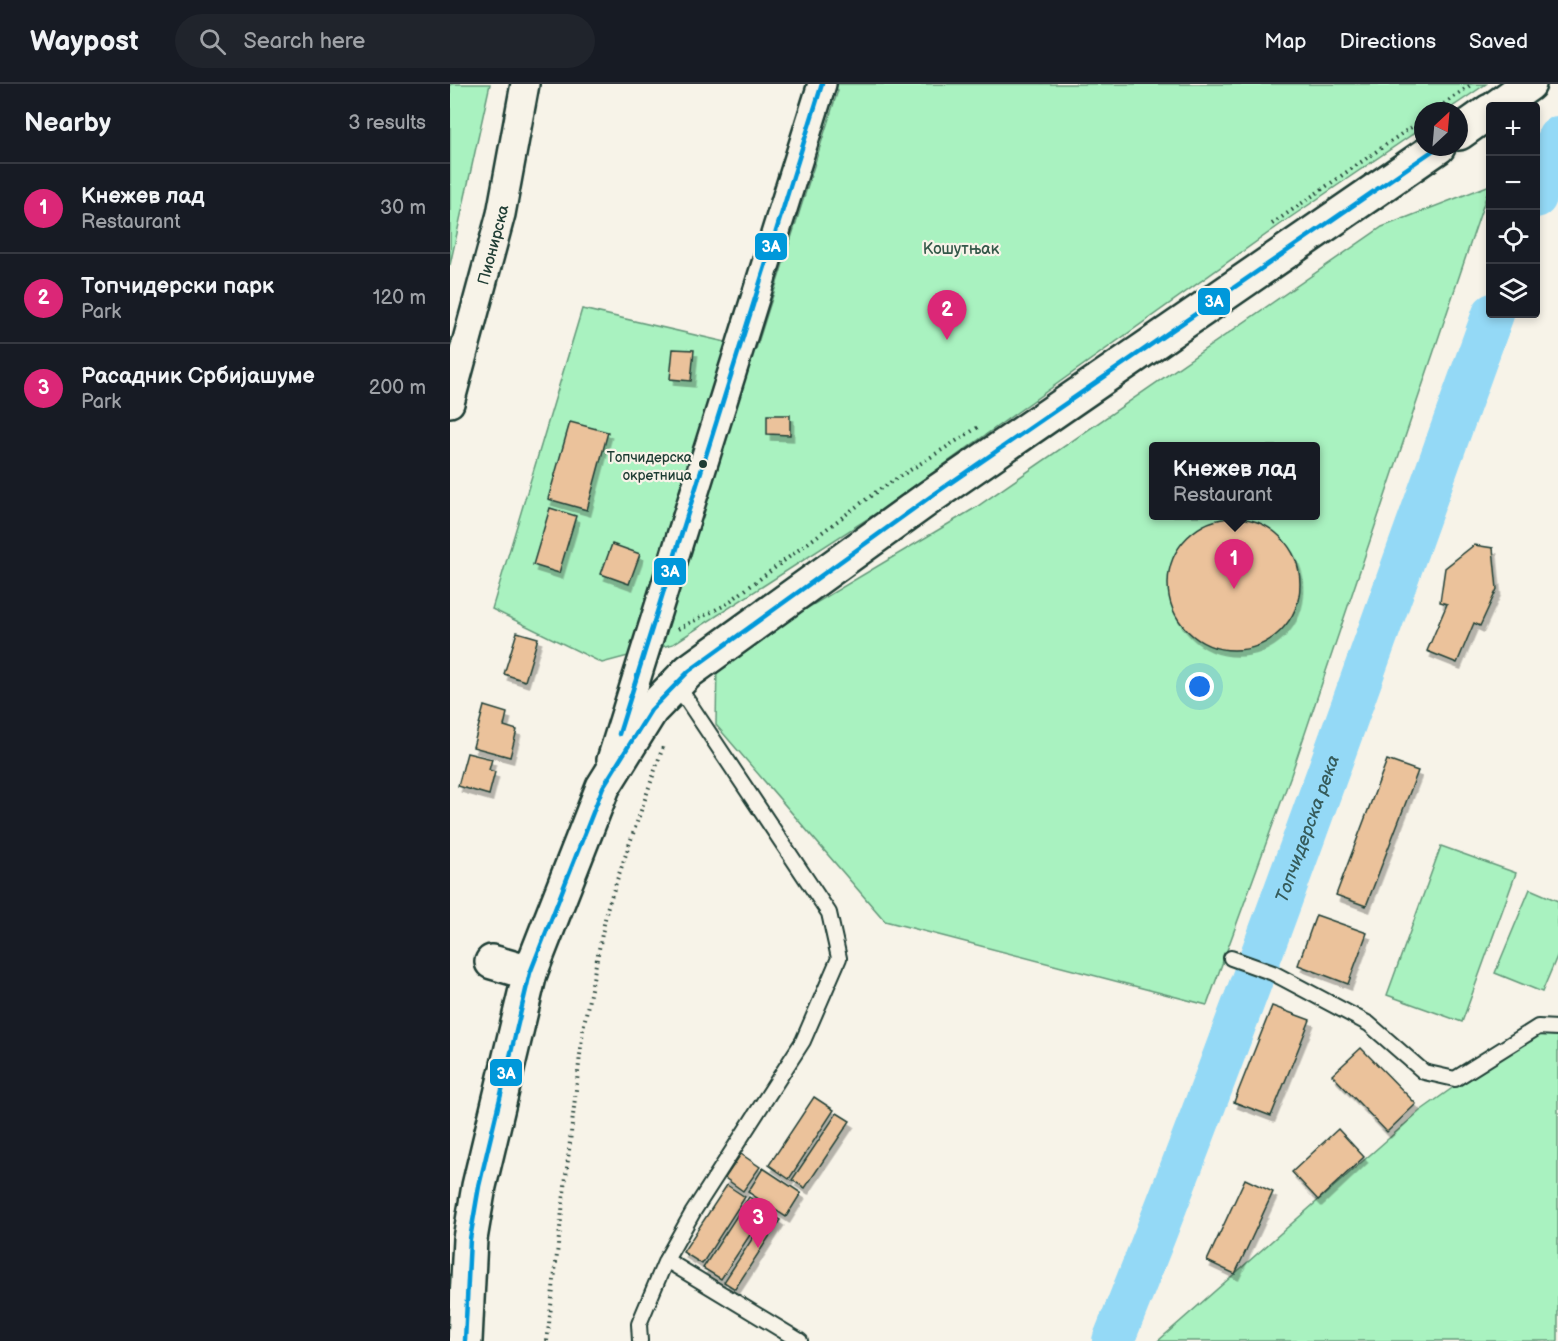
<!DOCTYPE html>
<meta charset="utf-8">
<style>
:root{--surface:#171b24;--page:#20242c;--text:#f1f3f6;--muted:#9ea1a6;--line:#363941;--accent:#db2777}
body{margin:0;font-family:"Balsamiq Sans",sans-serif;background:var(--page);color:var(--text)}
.controls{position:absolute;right:18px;top:18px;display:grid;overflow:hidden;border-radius:6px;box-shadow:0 3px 9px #0003}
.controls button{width:54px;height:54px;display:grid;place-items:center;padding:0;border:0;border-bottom:2px solid var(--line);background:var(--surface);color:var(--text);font:30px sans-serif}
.compass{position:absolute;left:964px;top:18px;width:54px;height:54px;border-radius:50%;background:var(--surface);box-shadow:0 3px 9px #0003;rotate:26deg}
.you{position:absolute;left:750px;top:603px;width:21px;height:21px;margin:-15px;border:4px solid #fff;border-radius:50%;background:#1a73e8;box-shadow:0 0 0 9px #1a73e833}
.badge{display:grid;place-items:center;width:39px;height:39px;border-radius:50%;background:var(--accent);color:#fff;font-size:20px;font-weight:700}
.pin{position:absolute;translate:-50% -50px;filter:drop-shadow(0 2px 3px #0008)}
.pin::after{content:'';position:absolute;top:32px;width:21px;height:18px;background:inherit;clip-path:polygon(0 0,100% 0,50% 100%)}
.popup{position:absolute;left:699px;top:358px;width:171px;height:78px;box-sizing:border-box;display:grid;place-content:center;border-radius:6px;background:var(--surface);filter:drop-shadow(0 2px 4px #0005);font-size:20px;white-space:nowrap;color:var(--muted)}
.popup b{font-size:22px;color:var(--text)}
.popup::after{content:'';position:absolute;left:50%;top:100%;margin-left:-12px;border:12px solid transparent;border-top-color:var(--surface)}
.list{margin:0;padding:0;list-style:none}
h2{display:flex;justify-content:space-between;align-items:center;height:78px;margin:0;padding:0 24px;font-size:26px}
h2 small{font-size:20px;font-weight:400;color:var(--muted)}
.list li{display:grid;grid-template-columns:39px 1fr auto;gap:18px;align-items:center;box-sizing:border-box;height:90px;padding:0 24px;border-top:2px solid var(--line)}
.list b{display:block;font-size:22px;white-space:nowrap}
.list p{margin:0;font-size:20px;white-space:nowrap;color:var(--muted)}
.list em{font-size:20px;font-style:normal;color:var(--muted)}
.icon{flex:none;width:33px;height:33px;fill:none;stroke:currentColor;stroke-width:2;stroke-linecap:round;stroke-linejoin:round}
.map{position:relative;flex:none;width:1108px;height:1257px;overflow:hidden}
header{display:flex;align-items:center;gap:36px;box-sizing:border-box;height:84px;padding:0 30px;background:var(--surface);border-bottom:2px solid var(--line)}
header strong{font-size:28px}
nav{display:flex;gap:33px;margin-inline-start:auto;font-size:21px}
.search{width:420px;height:54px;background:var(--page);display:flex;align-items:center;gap:15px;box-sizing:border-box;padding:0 21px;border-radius:33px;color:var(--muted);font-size:22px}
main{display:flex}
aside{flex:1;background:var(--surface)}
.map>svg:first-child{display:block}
.green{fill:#a9f2c0;stroke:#64987a;stroke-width:1.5;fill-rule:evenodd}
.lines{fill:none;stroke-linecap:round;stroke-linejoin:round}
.river{stroke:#94d9f6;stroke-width:42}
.building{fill:#ebc29b;stroke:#1f3d34;stroke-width:1.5;filter:url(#shadow)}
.lane-casing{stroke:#1f3d34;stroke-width:18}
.street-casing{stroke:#1f3d34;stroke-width:32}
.secondary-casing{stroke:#1f3d34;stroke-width:38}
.path{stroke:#1f3d34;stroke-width:4;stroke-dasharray:1.5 4.5;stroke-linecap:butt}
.lane{stroke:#f7f3e8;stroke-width:14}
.street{stroke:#f7f3e8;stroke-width:27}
.secondary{stroke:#f7f3e8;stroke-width:33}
.bus-1-casing{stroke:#f7f3e8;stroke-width:9}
.bus-1{stroke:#0098da;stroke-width:4.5}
.bus-dot{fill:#1f3d34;stroke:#f7f3e8;stroke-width:2}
.labels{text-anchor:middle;stroke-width:4.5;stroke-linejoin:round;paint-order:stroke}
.bus-label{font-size:14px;fill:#1f3d34;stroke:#f7f3e8;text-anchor:end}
.street-label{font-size:16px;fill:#1f3d34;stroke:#f7f3e8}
.park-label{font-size:16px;fill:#345849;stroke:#f7f3e8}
.water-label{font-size:18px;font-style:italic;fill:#365c5b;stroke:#f7f3e8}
.line-badge{stroke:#f7f3e8;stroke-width:2}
.badge-label{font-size:16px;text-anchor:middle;font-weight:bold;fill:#fff}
</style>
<header>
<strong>Waypost</strong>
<div class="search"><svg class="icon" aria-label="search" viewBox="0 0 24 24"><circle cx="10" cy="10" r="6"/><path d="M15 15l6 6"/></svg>Search here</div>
<nav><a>Map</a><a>Directions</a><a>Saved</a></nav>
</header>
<main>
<aside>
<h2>Nearby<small>3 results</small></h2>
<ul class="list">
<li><span class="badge">1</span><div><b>Кнежев лад</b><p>Restaurant</p></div><em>30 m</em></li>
<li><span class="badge">2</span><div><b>Топчидерски парк</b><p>Park</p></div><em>120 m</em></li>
<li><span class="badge">3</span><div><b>Расадник Србијашуме</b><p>Park</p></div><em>200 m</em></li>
</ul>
</aside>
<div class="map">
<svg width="1108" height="1257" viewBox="0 0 1108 1257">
<defs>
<filter id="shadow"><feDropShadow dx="3.5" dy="6" stdDeviation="0" flood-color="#0004"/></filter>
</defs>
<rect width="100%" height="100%" fill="#f7f3e8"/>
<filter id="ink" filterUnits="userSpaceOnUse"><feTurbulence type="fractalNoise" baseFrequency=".0167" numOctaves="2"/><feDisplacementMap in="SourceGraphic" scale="12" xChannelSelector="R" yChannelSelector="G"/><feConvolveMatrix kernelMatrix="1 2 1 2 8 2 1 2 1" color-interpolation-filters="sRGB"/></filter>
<g filter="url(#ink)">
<g class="green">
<path d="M 0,0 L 40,0 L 0,181 Z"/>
<path d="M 375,0 L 1036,0 L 996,27 L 973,27 L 973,43 L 838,135 L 422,432 L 223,560 L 152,579 L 42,525 L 132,225 L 306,265 L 388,6 Z"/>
<path d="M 1040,101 L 841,691 L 757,921 L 435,837 L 266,641 L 267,578 L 525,424 L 932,143 ZM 703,362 L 865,362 L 865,432 L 703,432 Z"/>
<path d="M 991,762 L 1066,789 L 1012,938 L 937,911 Z"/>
<path d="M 1080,805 L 1108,817 L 1108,870 L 1092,908 L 1045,889 Z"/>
<path d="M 1088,943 L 1108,944 L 1108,1257 L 708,1257 L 970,1027 Z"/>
</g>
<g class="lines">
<g class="river">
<path d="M 1086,113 L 1108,53"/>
<path id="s1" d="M 663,1257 C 799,919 918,573 1043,230"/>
</g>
</g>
<g class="building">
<path d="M 223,265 L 244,266 L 241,297 L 220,295 Z"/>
<path d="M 317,331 L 340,331 L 340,351 L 317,350 Z"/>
<path d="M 120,338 L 158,348 L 137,426 L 98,415 Z"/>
<path d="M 100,424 L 126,432 L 109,489 L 83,481 Z"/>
<circle cx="784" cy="500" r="66"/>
<path d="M 162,460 L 190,470 L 179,500 L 151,490 Z"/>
<path d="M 1024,461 L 1043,464 L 1047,505 L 1030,542 L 1024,539 L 1007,579 L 977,567 L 997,520 L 990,518 L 995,484 Z"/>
<path d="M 67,548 L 88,554 L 75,597 L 54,590 Z"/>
<path d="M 34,622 L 57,629 L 54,642 L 67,646 L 60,673 L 23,663 Z"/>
<path d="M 17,669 L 42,675 L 39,686 L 45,688 L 39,711 L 8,702 Z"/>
<path d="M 937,676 L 968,687 L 916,822 L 886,811 Z"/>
<path d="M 866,831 L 917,849 L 898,900 L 848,881 Z"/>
<path d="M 822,922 L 860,936 L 821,1032 L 784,1018 Z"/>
<path d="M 911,964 L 966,1020 L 937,1048 L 882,991 Z"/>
<path d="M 364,1013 L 384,1026 L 339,1095 L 319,1081 Z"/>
<path d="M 387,1029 L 400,1037 L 355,1104 L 342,1096 Z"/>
<path d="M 888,1045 L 914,1073 L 868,1116 L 842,1088 Z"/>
<path d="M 291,1070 L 310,1083 L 293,1107 L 275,1094 Z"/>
<path d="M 313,1084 L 351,1109 L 336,1133 L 298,1108 Z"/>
<path d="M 795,1095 L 823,1108 L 785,1190 L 757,1177 Z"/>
<path d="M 277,1101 L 295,1113 L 252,1180 L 233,1168 Z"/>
<path d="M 299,1113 L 317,1125 L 271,1195 L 253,1184 Z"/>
<path d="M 319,1129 L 330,1136 L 285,1205 L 274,1198 Z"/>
</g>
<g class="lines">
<g class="lane-casing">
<g id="lane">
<path d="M 781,874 L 823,889 L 919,940 L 974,988 L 1005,995 L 1088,943 L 1108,944"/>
<path d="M 216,1176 L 350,1257"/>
<path d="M 190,1257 L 189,1240 L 216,1176 L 243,1128 L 353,957 L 389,874 L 379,829 L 227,601"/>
</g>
</g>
<g class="street-casing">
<g id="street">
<path id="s2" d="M 0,319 L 51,130 L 75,0"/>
<path d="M 161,676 L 372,0"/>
</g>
</g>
<g class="secondary-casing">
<g id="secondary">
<path d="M 1048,22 L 1079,0"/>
<path d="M 1009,49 L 1040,27"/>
<path d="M 42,878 L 80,889"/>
<path d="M 15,1257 L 20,1155 L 29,1102 L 80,889 L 153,703 L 201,626 L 239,587 L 480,413 L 988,63"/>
</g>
</g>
<g class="path">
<path d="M 984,27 L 1022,0"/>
<path d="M 822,140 L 973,35"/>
<path d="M 228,545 L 275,521 L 430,405 L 530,342"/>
<path d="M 97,1257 L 133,945 L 157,825 L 214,660"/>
</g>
<use href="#lane" class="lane"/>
<use href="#street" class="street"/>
<use href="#secondary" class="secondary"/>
<g class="bus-1-casing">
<g id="bus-1">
<path d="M 169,650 L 372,0"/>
<path d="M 15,1257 L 20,1155 L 29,1102 L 80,889 L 153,703 L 201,626 L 239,587 L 480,413 L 988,63"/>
</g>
</g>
<use href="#bus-1" class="bus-1"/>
</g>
</g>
<circle class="bus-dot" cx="253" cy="380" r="5"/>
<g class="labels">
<g class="bus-label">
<text x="242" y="378">Топчидерска<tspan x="242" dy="18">окретница</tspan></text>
</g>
<g class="street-label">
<text dy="6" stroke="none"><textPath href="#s2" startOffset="164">Пионирска</textPath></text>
</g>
<g class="park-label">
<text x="511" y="170">Кошутњак</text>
</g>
<g class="water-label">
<text dy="6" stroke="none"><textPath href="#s1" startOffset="548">Топчидерска река</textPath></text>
</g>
</g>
<g class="line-badge">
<rect x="304" y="148" width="34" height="29" rx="6" fill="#0098da"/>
<rect x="747" y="203" width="34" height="29" rx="6" fill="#0098da"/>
<rect x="203" y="473" width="34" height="29" rx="6" fill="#0098da"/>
<rect x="39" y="974" width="34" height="29" rx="6" fill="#0098da"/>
</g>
<g class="badge-label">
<text x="321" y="168">3A</text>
<text x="764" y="223">3A</text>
<text x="220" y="493">3A</text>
<text x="56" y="995">3A</text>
</g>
</svg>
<div class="controls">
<button>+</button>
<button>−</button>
<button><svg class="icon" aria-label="locate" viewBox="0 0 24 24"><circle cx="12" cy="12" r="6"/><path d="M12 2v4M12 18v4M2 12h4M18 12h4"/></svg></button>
<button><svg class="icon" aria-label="layers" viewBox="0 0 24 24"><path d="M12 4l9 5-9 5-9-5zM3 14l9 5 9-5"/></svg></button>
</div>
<svg class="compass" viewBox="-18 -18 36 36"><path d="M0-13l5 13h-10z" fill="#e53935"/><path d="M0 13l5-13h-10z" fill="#9ea1a6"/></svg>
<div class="you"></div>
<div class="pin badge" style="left:784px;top:505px">1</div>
<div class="popup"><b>Кнежев лад</b>Restaurant</div>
<div class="pin badge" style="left:497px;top:256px">2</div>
<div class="pin badge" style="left:308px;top:1164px">3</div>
</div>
</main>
